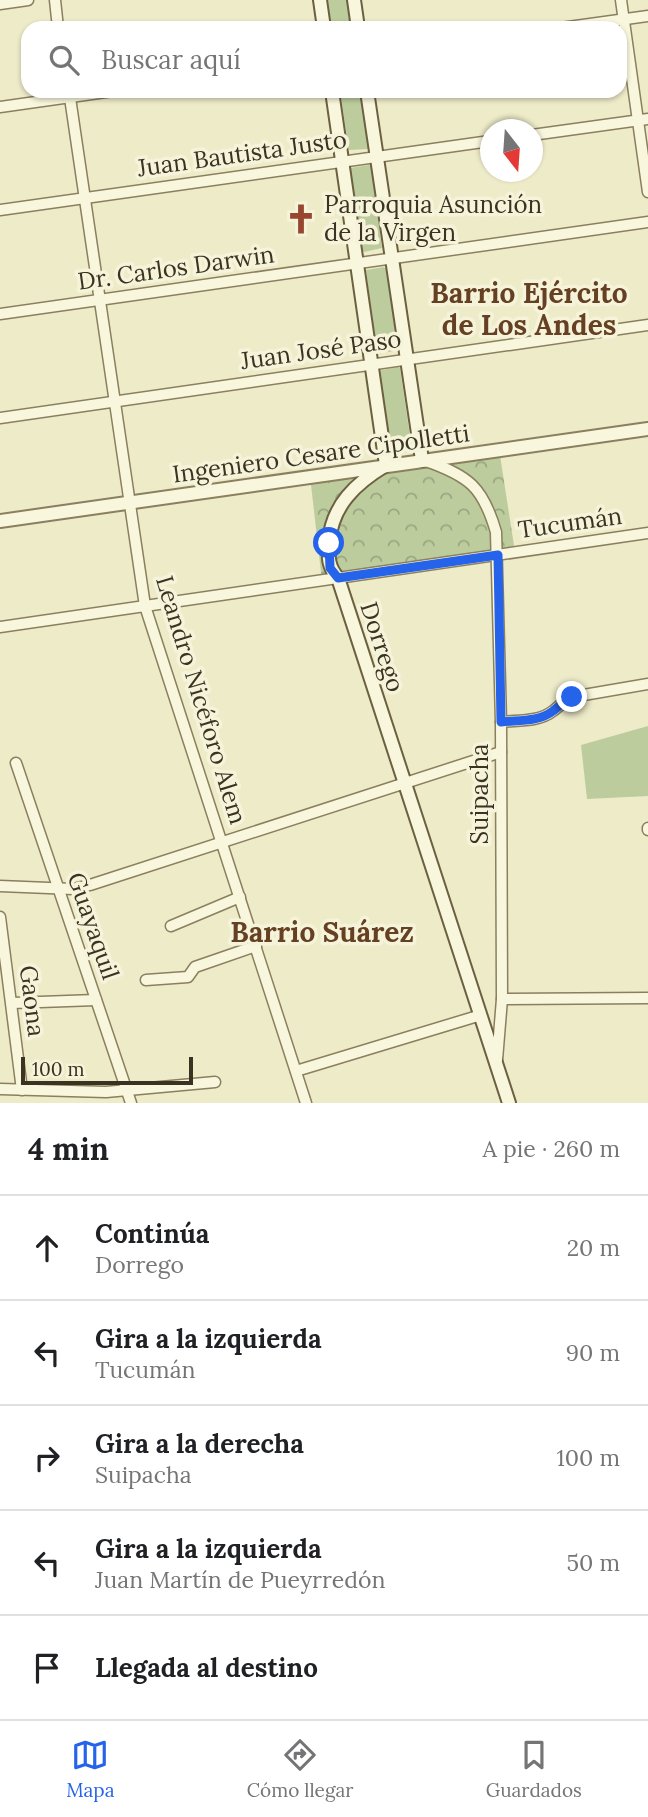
<!DOCTYPE html>
<html lang="es">
<meta charset="utf-8">
<style>
:root{--surface:#fff;--page:#f6f6f6;--text:#202124;--muted:#757577;--line:#e0e0e0;--accent:#2563eb}
body{margin:0;font-family:Lora,serif;background:var(--page);color:var(--text)}
.compass{position:absolute;left:480px;top:119px;width:63px;height:63px;border-radius:50%;background:var(--surface);box-shadow:0 2px 5px #0004;rotate:163deg}
.scale{position:absolute;left:21px;bottom:18px;width:172px;box-sizing:border-box;padding-left:7px;border:4px solid #3b3321;border-top:0;font-size:19px;line-height:24px;white-space:nowrap;color:#3b3321;-webkit-text-stroke:5px #f5f3d9;paint-order:stroke}
.stop{position:absolute;width:21px;height:21px;margin:-16px;border:5px solid #2563eb;border-radius:50%;background:#fff}
.stop.end{background:#2563eb;border-color:#fff;box-shadow:0 2px 7px #0008}
.list{margin:0;padding:0;list-style:none}
h2{display:flex;justify-content:space-between;align-items:center;height:91px;margin:0;padding:0 28px;font-size:30px}
h2 small{font-size:23px;font-weight:400;color:var(--muted)}
.list li{display:grid;grid-template-columns:46px 1fr auto;gap:21px;align-items:center;box-sizing:border-box;height:105px;padding:0 28px;border-top:2px solid var(--line)}
.list b{display:block;font-size:26px;white-space:nowrap}
.list p{margin:0;font-size:23px;white-space:nowrap;color:var(--muted)}
.list em{font-size:23px;font-style:normal;color:var(--muted)}
.icon{flex:none;width:38px;height:38px;fill:none;stroke:currentColor;stroke-width:2;stroke-linecap:round;stroke-linejoin:round}
.map{position:relative;flex:none;width:648px;height:1103px;overflow:hidden}
.search{position:absolute;background:var(--surface);box-shadow:0 2px 5px #0004;left:21px;right:21px;top:21px;height:77px;display:flex;align-items:center;gap:18px;box-sizing:border-box;padding:0 24px;border-radius:21px;color:var(--muted);font-size:26px}
.sheet{height:616px;background:var(--surface)}
nav{display:flex;justify-content:space-around;align-items:center;box-sizing:border-box;height:98px;border-top:2px solid var(--line);background:var(--surface);font-size:19px;color:var(--muted)}
nav a{display:grid;justify-items:center;gap:4px}
nav .on{color:var(--accent)}
.map>svg:first-child{display:block}
.grass{fill:#bccc9d}
.park{fill:url(#park-crowns)}
.lines{fill:none;stroke-linecap:round;stroke-linejoin:round}
.minor-casing{stroke:#8a7f5e;stroke-width:13}
.tertiary-casing{stroke:#8a7f5e;stroke-width:16}
.secondary-casing{stroke:#6c6041;stroke-width:16}
.minor{stroke:#f8f6dc;stroke-width:10}
.tertiary{stroke:#f8f6dc;stroke-width:12}
.secondary{stroke:#f8f6dc;stroke-width:12}
.route{stroke:#2563eb;stroke-width:9}
.labels{text-anchor:middle;stroke-width:7;stroke-linejoin:round;paint-order:stroke}
.street-label{font-size:24px;fill:#3b3321;stroke:#f5f3d9}
.poi-label{font-size:24px;fill:#3b3321;stroke:#f5f3d9;text-anchor:start}
.quarter-label{font-size:28px;font-weight:bold;fill:#664022;stroke:#f5f3d9}
</style>
<div class="map">
<svg width="648" height="1103" viewBox="0 0 648 1103">
<defs>
<pattern id="park-crowns" width="20" height="18" patternUnits="userSpaceOnUse" patternTransform="scale(1.75)"><rect width="20" height="18" fill="#bccc9d"/><path d="M2 6a3 3 0 1 1 6 0M12 15a3 3 0 1 1 6 0" fill="none" stroke="#9aa680"/></pattern>
</defs>
<rect width="100%" height="100%" fill="#eeebc9"/>
<g class="grass">
<path d="M 327,0 L 347,0 L 351,28 L 330,28 Z"/>
<path d="M 340,91 L 361,91 L 368,149 L 349,150 Z"/>
<path d="M 369,165 L 371,166 L 382,248 L 364,252 L 361,249 L 350,168 Z"/>
<path d="M 384,267 L 386,269 L 398,350 L 379,354 L 376,351 L 366,270 Z"/>
<path d="M 398,367 L 400,368 L 412,450 L 394,454 L 391,451 L 378,371 Z"/>
<path d="M 648,726 L 648,796 L 587,799 L 581,745 Z"/>
</g>
<path class="park" d="M 499,449 L 515,552 L 322,581 L 310,476 Z"/>
<g class="lines">
<g class="minor-casing">
<g id="minor">
<path d="M 55,0 L 58,28"/>
<path d="M 621,0 L 648,192"/>
<path d="M 0,4 L 28,0"/>
<path d="M 561,28 L 648,16"/>
<path d="M 69,91 L 145,606 L 306,1103"/>
<path d="M 0,107 L 113,91"/>
<path d="M 532,135 L 648,119"/>
<path d="M 0,210 L 490,141"/>
<path d="M 0,314 L 648,222"/>
<path d="M 0,418 L 648,325"/>
<path d="M 426,461 C 469,476 483,487 496,532 L 501,722 L 502,999 L 497,1060"/>
<path d="M 0,627 L 648,533"/>
<path d="M 501,722 C 518,720 539,722 553,711 C 560,706 564,700 572,697 L 648,684"/>
<path d="M 16,763 L 131,1103"/>
<path d="M 648,828 L 648,830"/>
<path d="M 0,886 L 73,889 L 90,885 L 501,752"/>
<path d="M 0,917 L 22,1090"/>
<path d="M 171,926 L 240,897"/>
<path d="M 146,980 L 188,977 L 195,967 L 256,946"/>
<path d="M 502,999 L 648,998"/>
<path d="M 12,1003 L 96,1000"/>
<path d="M 296,1071 L 481,1015"/>
<path d="M 0,1089 L 106,1092 L 215,1082"/>
</g>
</g>
<g class="tertiary-casing">
<path id="tertiary" d="M 0,521 L 648,429"/>
</g>
<g class="secondary-casing">
<g id="secondary">
<path d="M 320,0 L 324,28"/>
<path d="M 354,0 L 358,28"/>
<path d="M 332,91 L 386,465 C 356,483 332,505 329,542 C 328,557 328,567 338,578 L 509,1103"/>
<path d="M 367,91 L 422,460"/>
</g>
</g>
<use href="#minor" class="minor"/>
<use href="#tertiary" class="tertiary"/>
<use href="#secondary" class="secondary"/>
</g>
<g class="lines">
<path class="route" d="M 329,543 L 330,568 L 338,578 L 498,555 L 501,722 C 518,720 539,722 553,711 C 560,706 564,700 572,697"/>
</g>
<defs>
<g id="church-bare" transform="scale(2.415)"><path d="M-1.2-6h2.4v3.5h3.3v2.4h-3.3V6h-2.4V-.1h-3.3v-2.4h3.3Z" fill="#974730" stroke="#f5f3d9" stroke-width="2.5" paint-order="stroke"/></g>
</defs>
<g fill-rule="evenodd">
<use href="#church-bare" x="301" y="219"/>
</g>
<g class="labels">
<g class="street-label">
<text transform="translate(242 154) rotate(-8)" y="8">Juan Bautista Justo</text>
<text transform="translate(176 268) rotate(-8)" y="8">Dr. Carlos Darwin</text>
<text transform="translate(321 350) rotate(-8)" y="8">Juan José Paso</text>
<text transform="translate(321 454) rotate(-8)" y="8">Ingeniero Cesare Cipolletti</text>
<text transform="translate(570 523) rotate(-8)" y="8">Tucumán</text>
<text transform="translate(382 647) rotate(72)" y="8">Dorrego</text>
<text transform="translate(201 700) rotate(73)" y="8">Leandro Nicéforo Alem</text>
<text transform="translate(480 794) rotate(-90)" y="8">Suipacha</text>
<text transform="translate(93 926) rotate(71)" y="8">Guayaquil</text>
<text transform="translate(32 1001) rotate(83)" y="8">Gaona</text>
</g>
<g class="poi-label">
<text x="324" y="213">Parroquia Asunción<tspan x="324" dy="28">de la Virgen</tspan></text>
</g>
<g class="quarter-label">
<text x="529" y="303">Barrio Ejército<tspan x="529" dy="32">de Los Andes</tspan></text>
<text x="322" y="942">Barrio Suárez</text>
</g>
</g>
</svg>
<svg class="compass" viewBox="-18 -18 36 36"><path d="M0-13l5 13h-10z" fill="#e53935"/><path d="M0 13l5-13h-10z" fill="#757577"/></svg>
<div class="scale">100 m</div>
<div class="stop" style="left:329px;top:543px"></div>
<div class="stop end" style="left:572px;top:697px"></div>
<div class="search"><svg class="icon" aria-label="search" viewBox="0 0 24 24"><circle cx="10" cy="10" r="6"/><path d="M15 15l6 6"/></svg>Buscar aquí</div>
</div>
<section class="sheet">
<h2>4 min<small>A pie · 260 m</small></h2>
<ul class="list">
<li><svg class="icon" aria-label="ahead" viewBox="0 0 24 24"><path d="M12 20V5M6 11l6-6 6 6"/></svg><div><b>Continúa</b><p>Dorrego</p></div><em>20 m</em></li>
<li><svg class="icon" aria-label="left" viewBox="0 0 24 24"><path d="M17 20v-9H6M10 6l-5 5 5 5"/></svg><div><b>Gira a la izquierda</b><p>Tucumán</p></div><em>90 m</em></li>
<li><svg class="icon" aria-label="right" viewBox="0 0 24 24"><path d="M7 20v-9h11M14 6l5 5-5 5"/></svg><div><b>Gira a la derecha</b><p>Suipacha</p></div><em>100 m</em></li>
<li><svg class="icon" aria-label="left" viewBox="0 0 24 24"><path d="M17 20v-9H6M10 6l-5 5 5 5"/></svg><div><b>Gira a la izquierda</b><p>Juan Martín de Pueyrredón</p></div><em>50 m</em></li>
<li><svg class="icon" aria-label="arrive" viewBox="0 0 24 24"><path d="M6 21V4h12l-3 4 3 4H6"/></svg><div><b>Llegada al destino</b></div></li>
</ul>
</section>
<nav>
<a class="on"><svg class="icon" aria-label="map" viewBox="0 0 24 24"><path d="M3 6l6-2 6 2 6-2v14l-6 2-6-2-6 2zM9 4v14M15 6v14"/></svg>Mapa</a>
<a><svg class="icon" aria-label="directions" viewBox="0 0 24 24"><path d="M12 3l9 9-9 9-9-9zM9 14v-3h6M13 9l2 2-2 2"/></svg>Cómo llegar</a>
<a><svg class="icon" aria-label="saved" viewBox="0 0 24 24"><path d="M7 4h10v16l-5-4-5 4z"/></svg>Guardados</a>
</nav>
